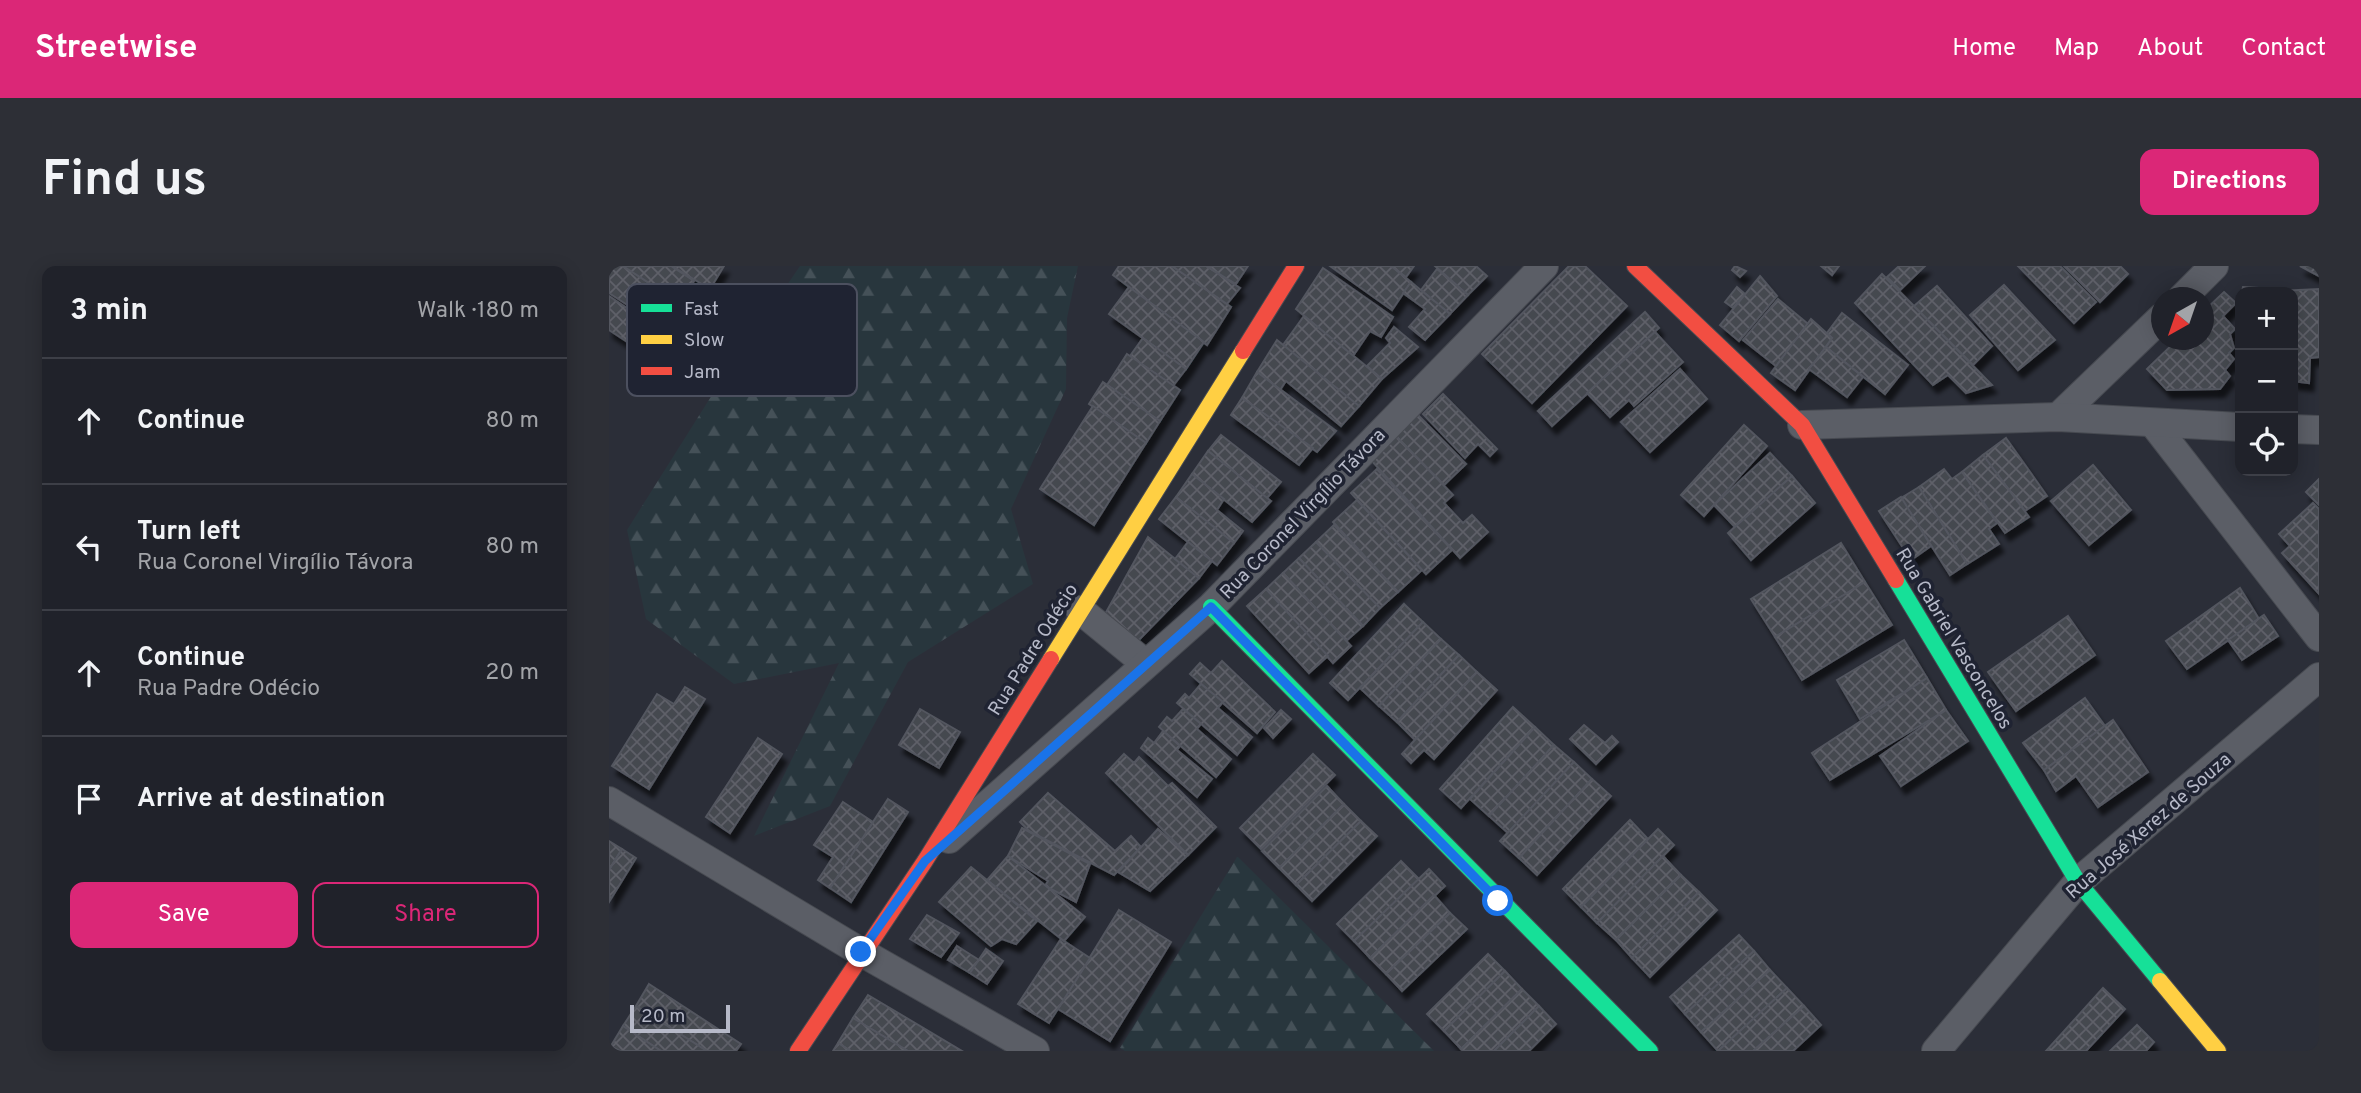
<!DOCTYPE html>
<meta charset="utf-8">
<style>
:root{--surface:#20222a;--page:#2d2f36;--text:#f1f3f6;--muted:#a2a4a8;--line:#3d3f47;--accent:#db2777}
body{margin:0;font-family:Overpass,sans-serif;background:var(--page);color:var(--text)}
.controls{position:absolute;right:21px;top:21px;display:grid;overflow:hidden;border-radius:14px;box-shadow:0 4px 18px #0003}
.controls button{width:63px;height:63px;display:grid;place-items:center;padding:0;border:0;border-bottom:2px solid var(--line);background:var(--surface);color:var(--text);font:35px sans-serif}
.compass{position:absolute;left:1542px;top:21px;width:63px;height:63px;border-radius:50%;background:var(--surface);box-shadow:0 4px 18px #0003;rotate:220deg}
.scale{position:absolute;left:21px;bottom:18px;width:100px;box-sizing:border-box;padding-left:7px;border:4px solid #b6b9c8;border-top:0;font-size:19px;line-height:24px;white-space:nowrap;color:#b6b9c8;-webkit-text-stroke:5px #1f2332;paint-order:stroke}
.stop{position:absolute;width:21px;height:21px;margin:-16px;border:5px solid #1a73e8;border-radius:50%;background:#fff}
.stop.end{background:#1a73e8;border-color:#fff;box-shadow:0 2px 7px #0008}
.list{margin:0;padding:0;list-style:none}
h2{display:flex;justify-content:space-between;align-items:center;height:91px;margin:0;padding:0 28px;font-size:30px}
h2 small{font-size:23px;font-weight:400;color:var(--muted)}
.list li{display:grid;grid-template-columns:46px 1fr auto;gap:21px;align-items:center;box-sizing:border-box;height:126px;padding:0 28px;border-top:2px solid var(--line)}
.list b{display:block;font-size:26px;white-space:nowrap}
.list p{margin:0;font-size:23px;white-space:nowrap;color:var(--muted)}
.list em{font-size:23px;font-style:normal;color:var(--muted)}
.actions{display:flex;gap:14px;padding:21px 28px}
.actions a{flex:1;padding:16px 0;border:2px solid var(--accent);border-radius:14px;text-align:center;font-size:24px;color:var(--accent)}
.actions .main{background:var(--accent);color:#fff}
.icon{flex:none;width:38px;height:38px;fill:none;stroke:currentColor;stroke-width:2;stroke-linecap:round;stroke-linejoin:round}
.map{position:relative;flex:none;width:1710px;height:785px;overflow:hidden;border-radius:14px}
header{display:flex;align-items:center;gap:42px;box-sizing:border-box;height:98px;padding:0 35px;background:var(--accent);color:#fff}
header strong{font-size:33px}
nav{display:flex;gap:38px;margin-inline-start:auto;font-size:24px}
.intro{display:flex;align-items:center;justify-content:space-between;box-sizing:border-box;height:168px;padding:0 42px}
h1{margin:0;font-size:49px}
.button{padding:18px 32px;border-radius:14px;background:var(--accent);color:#fff;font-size:24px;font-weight:700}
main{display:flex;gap:42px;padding:0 42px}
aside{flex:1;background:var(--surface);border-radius:14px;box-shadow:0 4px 18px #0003}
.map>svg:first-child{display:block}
.forest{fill:url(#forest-firs)}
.building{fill:url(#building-cross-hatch);stroke:#53565f;stroke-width:2;filter:url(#shadow)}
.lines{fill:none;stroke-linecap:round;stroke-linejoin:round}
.street-casing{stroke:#474a51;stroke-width:30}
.fast-casing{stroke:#474a51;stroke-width:18}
.slow-casing{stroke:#474a51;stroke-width:18}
.jam-casing{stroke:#474a51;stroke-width:18}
.street{stroke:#5b5e66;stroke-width:28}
.fast{stroke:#16e098;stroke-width:16}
.slow{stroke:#ffcf43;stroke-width:16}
.jam{stroke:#f24e42;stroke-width:16}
.route{stroke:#1a73e8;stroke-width:9}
.labels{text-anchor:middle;stroke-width:7;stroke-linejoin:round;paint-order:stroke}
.street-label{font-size:19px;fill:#b6b9c8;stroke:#1f2332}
.key{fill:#1f2332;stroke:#4c505f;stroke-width:2}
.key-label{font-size:19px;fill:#b6b9c8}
</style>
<header>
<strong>Streetwise</strong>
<nav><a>Home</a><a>Map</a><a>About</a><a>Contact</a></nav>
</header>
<div class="intro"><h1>Find us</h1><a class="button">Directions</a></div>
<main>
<aside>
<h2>3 min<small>Walk · 180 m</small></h2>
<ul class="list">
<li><svg class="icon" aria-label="ahead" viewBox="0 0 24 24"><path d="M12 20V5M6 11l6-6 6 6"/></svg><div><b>Continue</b></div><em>80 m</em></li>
<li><svg class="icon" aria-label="left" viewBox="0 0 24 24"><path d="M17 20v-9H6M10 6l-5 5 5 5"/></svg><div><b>Turn left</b><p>Rua Coronel Virgílio Távora</p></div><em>80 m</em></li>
<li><svg class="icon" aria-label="ahead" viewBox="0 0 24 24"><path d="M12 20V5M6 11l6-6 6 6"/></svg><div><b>Continue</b><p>Rua Padre Odécio</p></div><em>20 m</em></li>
<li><svg class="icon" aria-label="arrive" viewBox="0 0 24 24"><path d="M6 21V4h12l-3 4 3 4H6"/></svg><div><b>Arrive at destination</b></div></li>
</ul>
<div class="actions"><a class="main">Save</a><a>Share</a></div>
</aside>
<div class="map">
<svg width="1710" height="785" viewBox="0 0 1710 785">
<defs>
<pattern id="forest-firs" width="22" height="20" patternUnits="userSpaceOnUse" patternTransform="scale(1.75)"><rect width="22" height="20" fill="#28363d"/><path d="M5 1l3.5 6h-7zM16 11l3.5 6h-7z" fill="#455158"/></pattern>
<pattern id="building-cross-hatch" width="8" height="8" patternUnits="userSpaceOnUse" patternTransform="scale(1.75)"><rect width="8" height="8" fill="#454850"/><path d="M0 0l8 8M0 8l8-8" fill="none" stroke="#5e6068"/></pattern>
<filter id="shadow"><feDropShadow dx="4.5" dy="8" stdDeviation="2" flood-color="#0009"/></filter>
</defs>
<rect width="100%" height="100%" fill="#2b2e38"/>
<g class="forest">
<path d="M 191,0 L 469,0 L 458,52 L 457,123 L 402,243 L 424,318 L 299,396 L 221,540 L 145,570 L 230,397 L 125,418 L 37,353 L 18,264 L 108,121 Z"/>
<path d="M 628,591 L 629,591 L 825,785 L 516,785 L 511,782 Z"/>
</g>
<g class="building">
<path d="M 0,0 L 14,0 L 83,45 L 66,70 L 0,27 Z"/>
<path d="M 14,0 L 62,0 L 85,15 L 71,37 Z"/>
<path d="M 63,0 L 115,0 L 101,23 Z"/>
<path d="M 510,0 L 563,0 L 622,41 L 598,79 L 504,9 Z"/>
<path d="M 563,0 L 597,0 L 631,22 L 618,38 Z"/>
<path d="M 597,0 L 639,0 L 627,18 Z"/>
<path d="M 721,0 L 782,0 L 802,16 L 783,44 Z"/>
<path d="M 782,0 L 805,0 L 797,11 Z"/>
<path d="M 826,0 L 867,0 L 878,10 L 859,29 Z"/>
<path d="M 960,0 L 976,0 L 1018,40 L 923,137 L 873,88 Z"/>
<path d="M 1126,0 L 1137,5 L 1131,11 L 1123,4 Z"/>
<path d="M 1212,0 L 1230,0 L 1223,9 Z"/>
<path d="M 1290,0 L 1316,0 L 1291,24 L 1278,11 Z"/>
<path d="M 1409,0 L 1451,0 L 1487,36 L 1465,57 Z"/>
<path d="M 1455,0 L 1511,0 L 1519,8 L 1491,36 Z"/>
<path d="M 1691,0 L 1710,0 L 1710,10 Z"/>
<path d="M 714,2 L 784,51 L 772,71 L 761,65 L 744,90 L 687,43 Z"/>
<path d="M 828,3 L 859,29 L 841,48 L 812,24 Z"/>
<path d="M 1273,8 L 1305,40 L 1383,119 L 1357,127 L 1339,109 L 1324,119 L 1246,37 Z"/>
<path d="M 1151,10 L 1168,30 L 1130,75 L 1111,59 Z"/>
<path d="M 802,16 L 841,48 L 816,74 L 800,61 L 816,43 L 794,27 Z"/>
<path d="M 1395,19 L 1446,74 L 1409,104 L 1361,49 Z"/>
<path d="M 1328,20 L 1383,80 L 1364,99 L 1305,40 Z"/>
<path d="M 520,21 L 595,76 L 577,103 L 500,48 Z"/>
<path d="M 1128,21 L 1136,28 L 1124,42 L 1116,36 Z"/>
<path d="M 1634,21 L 1665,23 L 1665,26 L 1633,26 Z"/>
<path d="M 1710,23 L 1710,91 L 1701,92 L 1700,117 L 1684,115 L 1684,26 L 1669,25 Z"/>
<path d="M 1615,26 L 1627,37 L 1614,50 L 1626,63 L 1621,68 L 1625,82 L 1620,87 L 1625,93 L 1616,104 L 1621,110 L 1611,123 L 1558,124 L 1538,103 L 1568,74 L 1594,74 L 1594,46 Z"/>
<path d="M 0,30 L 55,67 L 40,90 L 0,64 Z"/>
<path d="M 1169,33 L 1199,58 L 1167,100 L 1134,74 Z"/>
<path d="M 1036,46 L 1050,62 L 943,160 L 929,145 Z"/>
<path d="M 1233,47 L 1299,99 L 1276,128 L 1217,81 L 1223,72 L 1218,67 Z"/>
<path d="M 695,50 L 773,113 L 750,140 L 674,79 Z"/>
<path d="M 1202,53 L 1223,72 L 1186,124 L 1162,107 Z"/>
<path d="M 785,61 L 809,81 L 773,113 L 758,100 L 781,77 L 777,72 Z"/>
<path d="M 1046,66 L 1074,96 L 1025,140 L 1020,134 L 1001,151 L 978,127 Z"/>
<path d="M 534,72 L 577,103 L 564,120 L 521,90 Z"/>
<path d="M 1631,73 L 1631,123 L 1629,123 Z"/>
<path d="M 668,74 L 750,140 L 732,160 L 677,115 L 671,124 L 648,106 Z"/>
<path d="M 1217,81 L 1254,111 L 1238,131 L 1200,103 Z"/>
<path d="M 518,88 L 571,124 L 551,155 L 498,119 Z"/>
<path d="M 1071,103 L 1098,133 L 1041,186 L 1012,156 Z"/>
<path d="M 648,106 L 727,165 L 708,186 L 633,132 Z"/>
<path d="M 494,116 L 551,155 L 537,177 L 480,138 Z"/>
<path d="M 834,128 L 888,183 L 881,190 L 869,178 L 856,192 L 814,148 Z"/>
<path d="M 633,132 L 704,182 L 690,199 L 622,149 Z"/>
<path d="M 484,140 L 537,177 L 485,259 L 431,223 Z"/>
<path d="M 809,149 L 857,198 L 835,219 L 786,169 Z"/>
<path d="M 1135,159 L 1158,180 L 1095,250 L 1072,229 Z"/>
<path d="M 612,169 L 672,216 L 658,232 L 599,185 Z"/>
<path d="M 786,169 L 844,229 L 835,237 L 854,257 L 863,249 L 879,266 L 851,292 L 762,194 Z"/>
<path d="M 1397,172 L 1438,230 L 1416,245 L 1374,189 Z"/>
<path d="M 599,185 L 662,235 L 643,256 L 583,208 Z"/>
<path d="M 1161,187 L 1183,210 L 1126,261 L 1105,239 Z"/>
<path d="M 1374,189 L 1420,251 L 1396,267 L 1353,206 Z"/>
<path d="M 1484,199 L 1522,244 L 1480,279 L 1442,235 Z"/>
<path d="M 768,203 L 843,284 L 817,308 L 742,227 Z"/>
<path d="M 1335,203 L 1343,213 L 1353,206 L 1388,257 L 1380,263 L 1390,278 L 1358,298 L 1310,221 Z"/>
<path d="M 583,208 L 615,233 L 608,244 L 634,265 L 625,277 L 567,231 Z"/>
<path d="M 1183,210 L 1206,237 L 1142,294 L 1119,267 Z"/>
<path d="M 1710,213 L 1710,239 L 1697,226 Z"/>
<path d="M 1310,221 L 1358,298 L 1341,309 L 1292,232 Z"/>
<path d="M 567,231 L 625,277 L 608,299 L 550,253 Z"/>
<path d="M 1292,231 L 1322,280 L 1302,294 L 1270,245 Z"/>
<path d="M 748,234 L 813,304 L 789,326 L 724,256 Z"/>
<path d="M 1704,237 L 1710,243 L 1710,328 L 1673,287 L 1681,280 L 1670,268 Z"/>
<path d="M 725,259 L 789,326 L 771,342 L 707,276 Z"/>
<path d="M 539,271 L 590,312 L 528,376 L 495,350 Z"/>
<path d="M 579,276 L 603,295 L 590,312 L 566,293 Z"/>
<path d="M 707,276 L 771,342 L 754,360 L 690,292 Z"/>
<path d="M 1232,277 L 1256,316 L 1166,371 L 1142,333 Z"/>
<path d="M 690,292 L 754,360 L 737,375 L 674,307 Z"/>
<path d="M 674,307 L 742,380 L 724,397 L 657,323 Z"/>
<path d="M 1256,316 L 1283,359 L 1193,414 L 1166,371 Z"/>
<path d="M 1631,322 L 1650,353 L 1578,403 L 1557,375 Z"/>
<path d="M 657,323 L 719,390 L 700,407 L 638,340 Z"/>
<path d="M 795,338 L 814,356 L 739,434 L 721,417 Z"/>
<path d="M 1655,349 L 1669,370 L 1633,394 L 1619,374 Z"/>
<path d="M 1459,350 L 1486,389 L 1407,445 L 1379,406 Z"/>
<path d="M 814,356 L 832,373 L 770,440 L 751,422 Z"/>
<path d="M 832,373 L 850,389 L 788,456 L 770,440 Z"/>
<path d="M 1295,374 L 1318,412 L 1251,453 L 1228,414 Z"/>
<path d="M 850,389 L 868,406 L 806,474 L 788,456 Z"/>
<path d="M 613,395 L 666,446 L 648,467 L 581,408 L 591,397 L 602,407 Z"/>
<path d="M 868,406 L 888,424 L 825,493 L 815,484 L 802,497 L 793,488 Z"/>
<path d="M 1318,412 L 1337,444 L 1221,514 L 1203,487 Z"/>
<path d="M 592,418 L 614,436 L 609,442 L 643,471 L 628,489 L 568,437 L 576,428 L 580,432 Z"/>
<path d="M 76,421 L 96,433 L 40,523 L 3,500 L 48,428 L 65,438 Z"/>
<path d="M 1476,432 L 1496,460 L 1435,504 L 1414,477 Z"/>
<path d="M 904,441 L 926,461 L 852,542 L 831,523 Z"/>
<path d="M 311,443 L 351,466 L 330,502 L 290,479 Z"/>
<path d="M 574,443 L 592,458 L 588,463 L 622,493 L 607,511 L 550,461 L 558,451 L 563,455 Z"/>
<path d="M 672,444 L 682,453 L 664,472 L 655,462 Z"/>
<path d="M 1337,444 L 1359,475 L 1292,520 L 1271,490 Z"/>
<path d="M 1504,454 L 1539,506 L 1489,541 L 1467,510 L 1447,525 L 1435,504 Z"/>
<path d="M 975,459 L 996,477 L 1003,470 L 1009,476 L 987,498 L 961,473 Z"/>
<path d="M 926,461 L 945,479 L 880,550 L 861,533 Z"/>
<path d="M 554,465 L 571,480 L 568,484 L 603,513 L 588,531 L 532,482 L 539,472 L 545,477 Z"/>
<path d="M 149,472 L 173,488 L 121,567 L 97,551 Z"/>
<path d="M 945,479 L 965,496 L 899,567 L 880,550 Z"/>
<path d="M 515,488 L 525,497 L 530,491 L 559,520 L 563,517 L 607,561 L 579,589 L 497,507 Z"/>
<path d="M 704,488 L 726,509 L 652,583 L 631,562 Z"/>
<path d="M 965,496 L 983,513 L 910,592 L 891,575 Z"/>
<path d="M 983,513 L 1002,530 L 928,609 L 910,592 Z"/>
<path d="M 718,520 L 735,538 L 670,602 L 653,585 Z"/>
<path d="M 439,527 L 506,585 L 522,570 L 532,581 L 505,609 L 420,565 L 411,556 Z"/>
<path d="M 279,533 L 299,546 L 242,636 L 221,622 Z"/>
<path d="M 234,536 L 264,556 L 221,622 L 209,614 L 224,591 L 205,579 Z"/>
<path d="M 735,538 L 752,555 L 687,619 L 670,602 Z"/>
<path d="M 1021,554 L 1039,573 L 972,641 L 954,623 Z"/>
<path d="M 752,555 L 768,570 L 703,635 L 687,619 Z"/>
<path d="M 413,562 L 481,598 L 467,636 L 436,620 L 439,615 L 399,590 Z"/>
<path d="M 549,563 L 579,589 L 541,625 L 509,606 Z"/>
<path d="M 1049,563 L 1065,579 L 988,657 L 972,641 Z"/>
<path d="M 0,575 L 13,583 L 0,604 Z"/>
<path d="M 13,583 L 27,592 L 0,636 L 0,604 Z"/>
<path d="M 399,590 L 476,651 L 455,675 L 378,614 Z"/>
<path d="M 1054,590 L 1072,609 L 1007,674 L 988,657 Z"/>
<path d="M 792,595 L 810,613 L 745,675 L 728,658 Z"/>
<path d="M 362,601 L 428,655 L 407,678 L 393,673 L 382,680 L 330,636 Z"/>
<path d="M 820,603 L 836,620 L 761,692 L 745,675 Z"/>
<path d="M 1072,609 L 1090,626 L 1023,692 L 1007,674 Z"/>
<path d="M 1090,626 L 1108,644 L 1041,711 L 1023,692 Z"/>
<path d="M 825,629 L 841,647 L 777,708 L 761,692 Z"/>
<path d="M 510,644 L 562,676 L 501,775 L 449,743 Z"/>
<path d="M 841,647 L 858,663 L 793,725 L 777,708 Z"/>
<path d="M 318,649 L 350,667 L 332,691 L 301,673 Z"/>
<path d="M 1130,669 L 1145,685 L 1076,748 L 1061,731 Z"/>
<path d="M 452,673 L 481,692 L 440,757 L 409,738 Z"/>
<path d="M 348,680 L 370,694 L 361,707 L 339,694 Z"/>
<path d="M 377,683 L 394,695 L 378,718 L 361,707 Z"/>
<path d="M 1145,685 L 1161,704 L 1092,766 L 1076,748 Z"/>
<path d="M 879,688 L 896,705 L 835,765 L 818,748 Z"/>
<path d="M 1161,704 L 1178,722 L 1109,785 L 1092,766 Z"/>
<path d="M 896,705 L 913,723 L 852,783 L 835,765 Z"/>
<path d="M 40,718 L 132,778 L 127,785 L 98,785 L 27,740 Z"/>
<path d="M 1178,722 L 1195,740 L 1144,785 L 1109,785 Z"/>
<path d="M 1494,722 L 1516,743 L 1477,785 L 1437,785 Z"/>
<path d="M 913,723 L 930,740 L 885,785 L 854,785 L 852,783 Z"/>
<path d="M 259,729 L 353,785 L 299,785 L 244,752 Z"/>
<path d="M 27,740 L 98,785 L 52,785 L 14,760 Z"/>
<path d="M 930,740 L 947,758 L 920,785 L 885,785 Z"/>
<path d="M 1195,740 L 1212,759 L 1184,785 L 1144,785 Z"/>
<path d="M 244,752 L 299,785 L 242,785 L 229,777 Z"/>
<path d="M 1528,759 L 1545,776 L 1537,785 L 1501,785 Z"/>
<path d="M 14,760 L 52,785 L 11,785 L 2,780 Z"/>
<path d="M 229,777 L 242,785 L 224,785 Z"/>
</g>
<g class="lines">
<g class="street-casing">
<g id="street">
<path d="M 1573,32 L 1605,0"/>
<path d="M 1449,151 L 1552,52"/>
<path d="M 1544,157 L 1710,371"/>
<path d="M 1193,159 L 1449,151 L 1631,161"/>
<path d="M 1684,163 L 1710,164"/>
<path d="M 471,344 L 537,398"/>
<path d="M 0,535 L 252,686 L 426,785"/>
<path d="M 340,573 L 602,341 L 935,0"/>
<path d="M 1327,785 L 1469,616 L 1710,411"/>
</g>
</g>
<g class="fast-casing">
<g id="fast">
<path d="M 1287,314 L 1469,616 L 1551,715"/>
<path d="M 602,341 L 1041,785"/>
</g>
</g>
<g class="slow-casing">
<g id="slow">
<path d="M 442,393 L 634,85"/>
<path d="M 1551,715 L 1609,785"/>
</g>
</g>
<g class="jam-casing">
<g id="jam">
<path d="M 1026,0 L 1193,159 L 1287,314"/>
<path d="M 634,85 L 687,0"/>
<path d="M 189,785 L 316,595 L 442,393"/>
</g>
</g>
<use href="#street" class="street"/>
<use href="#fast" class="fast"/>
<use href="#slow" class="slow"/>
<use href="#jam" class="jam"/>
</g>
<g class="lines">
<path class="route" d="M 252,686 L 316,595 L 602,341 L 889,635"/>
</g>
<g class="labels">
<g class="street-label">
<text transform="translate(693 247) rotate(-46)" y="7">Rua Coronel Virgílio Távora</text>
<text transform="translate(1346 372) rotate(59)" y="7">Rua Gabriel Vasconcelos</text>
<text transform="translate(423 383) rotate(-58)" y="7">Rua Padre Odécio</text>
<text transform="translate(1539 559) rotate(-41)" y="7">Rua José Xerez de Souza</text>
</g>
</g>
<rect x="18" y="18" width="230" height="112" rx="10" class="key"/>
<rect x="32" y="38" width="31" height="8" fill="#16e098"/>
<rect x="32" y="69" width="31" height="9" fill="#ffcf43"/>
<rect x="32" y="101" width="31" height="8" fill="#f24e42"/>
<g class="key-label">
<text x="75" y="49">Fast</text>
<text x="75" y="80">Slow</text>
<text x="75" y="112">Jam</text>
</g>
</svg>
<div class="controls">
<button>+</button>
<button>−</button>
<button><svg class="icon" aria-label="locate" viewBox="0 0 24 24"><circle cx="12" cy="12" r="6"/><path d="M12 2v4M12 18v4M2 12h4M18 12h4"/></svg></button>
</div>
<svg class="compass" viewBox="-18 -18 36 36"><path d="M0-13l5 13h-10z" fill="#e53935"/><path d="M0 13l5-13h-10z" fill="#a2a4a8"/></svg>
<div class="scale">20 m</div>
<div class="stop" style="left:889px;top:635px"></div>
<div class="stop end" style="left:252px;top:686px"></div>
</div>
</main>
